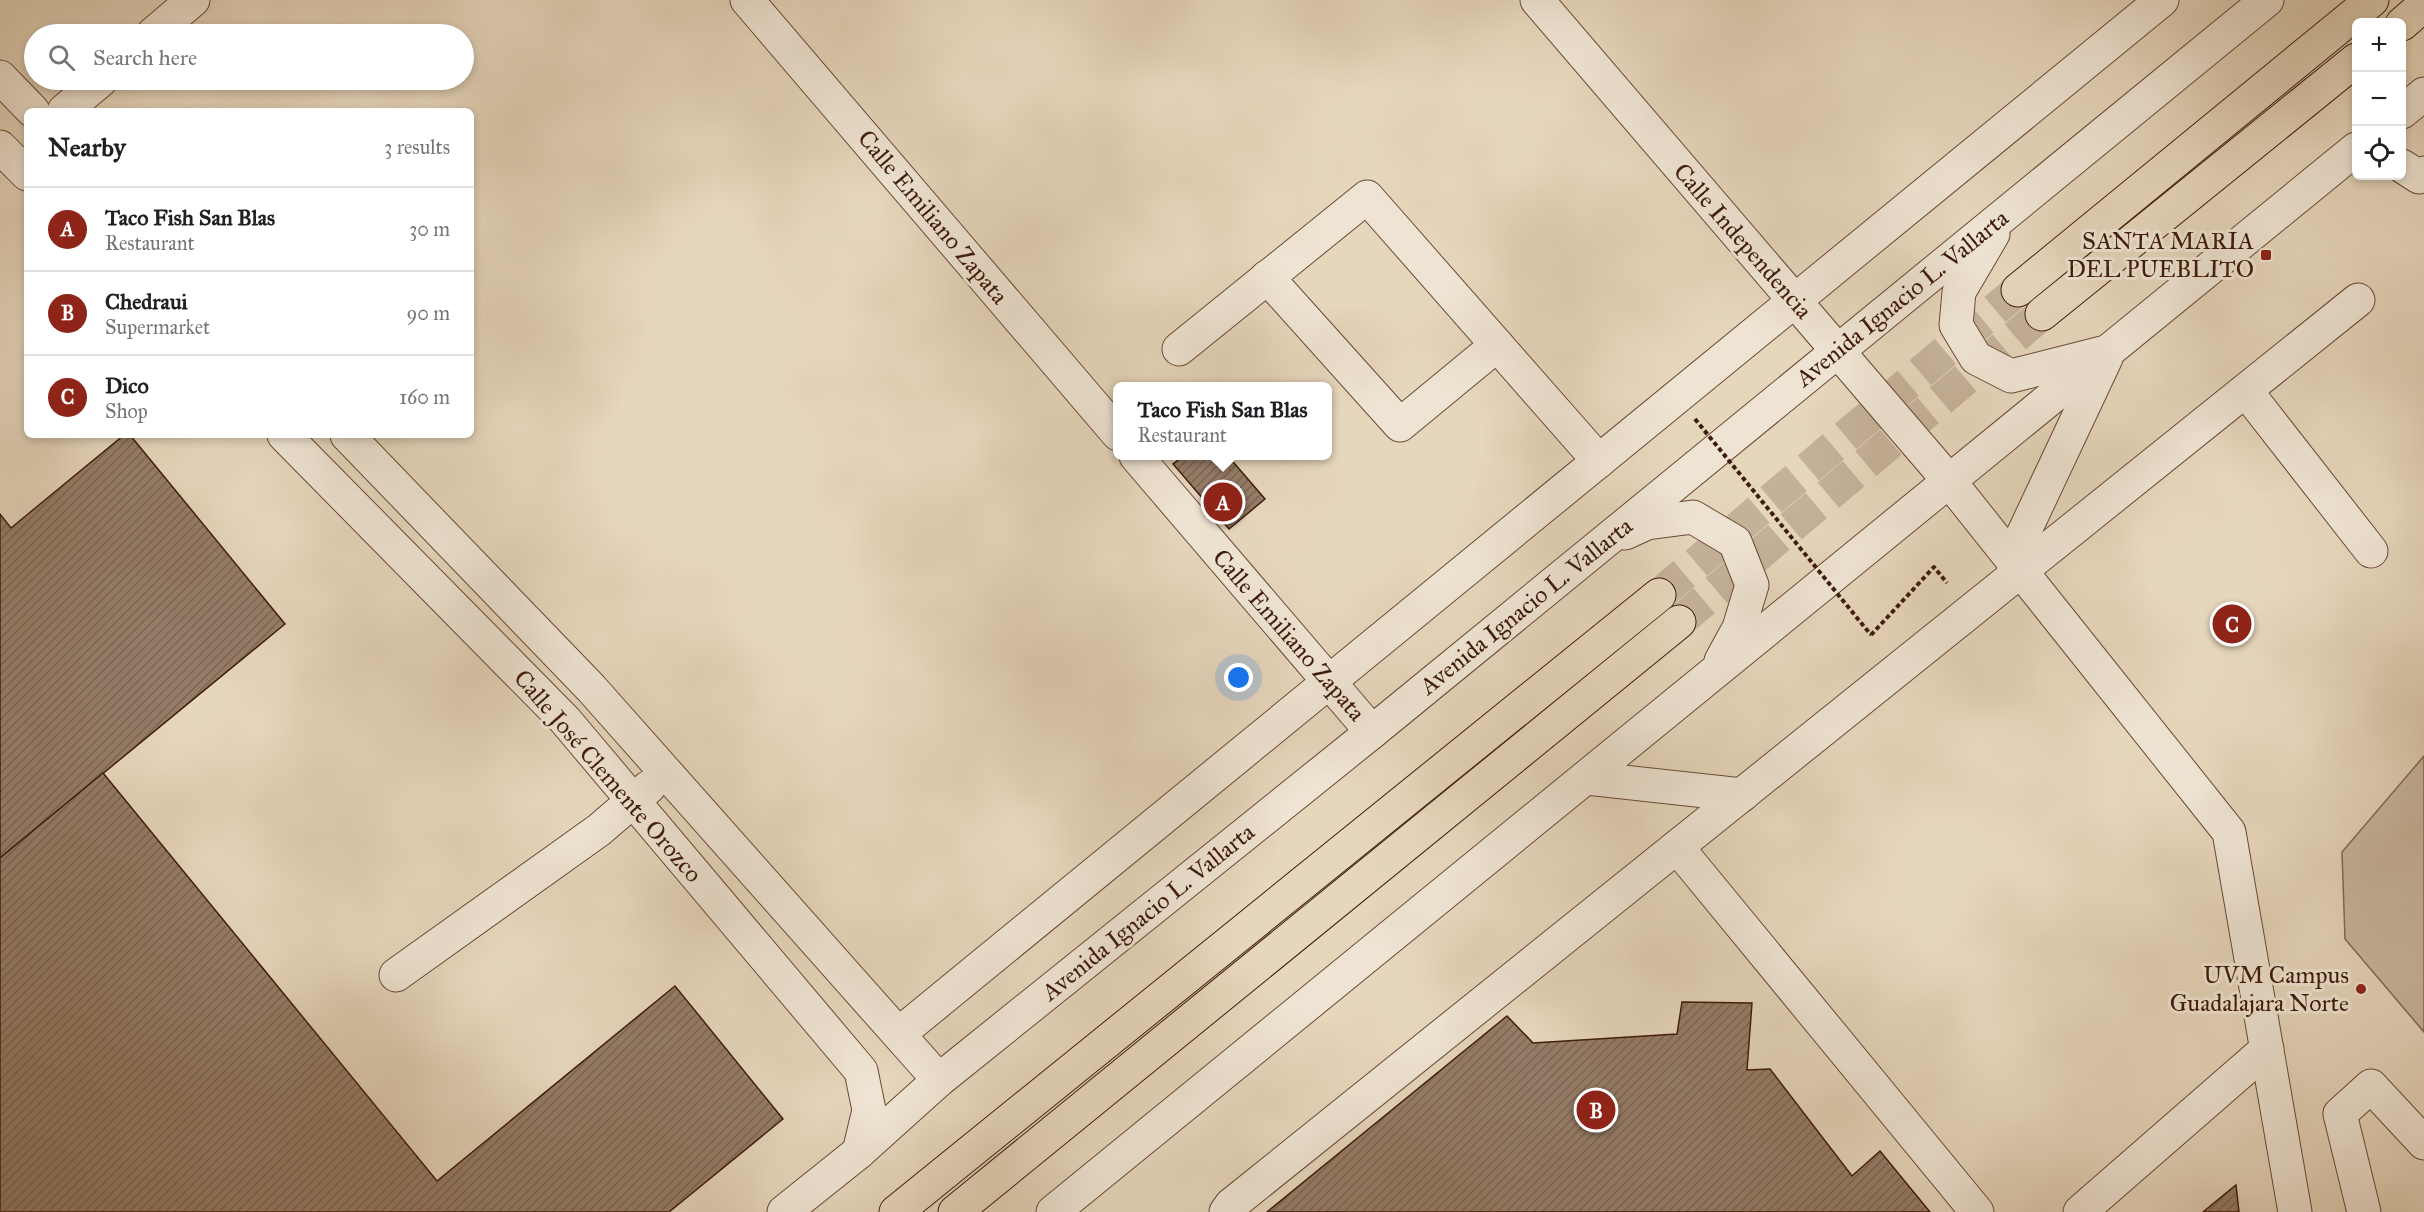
<!DOCTYPE html>
<meta charset="utf-8">
<style>
:root{--surface:#fff;--page:#f6f6f6;--text:#202124;--muted:#757577;--line:#e0e0e0;--accent:#8f2418}
body{margin:0;font-family:"IM FELL Great Primer",serif;background:var(--page);color:var(--text)}
.controls{position:absolute;right:18px;top:18px;display:grid;overflow:hidden;border-radius:9px;box-shadow:0 3px 9px #0003}
.controls button{width:54px;height:54px;display:grid;place-items:center;padding:0;border:0;border-bottom:2px solid var(--line);background:var(--surface);color:var(--text);font:30px sans-serif}
.you{position:absolute;left:1239px;top:678px;width:21px;height:21px;margin:-15px;border:4px solid #fff;border-radius:50%;background:#1a73e8;box-shadow:0 0 0 9px #1a73e833}
.badge{display:grid;place-items:center;width:39px;height:39px;border-radius:50%;background:var(--accent);color:#fff;font-size:20px;font-weight:700}
.pin{position:absolute;translate:-50% -50%;border:3px solid #fff;box-shadow:0 2px 6px #0006}
.popup{position:absolute;left:1113px;top:382px;width:219px;height:78px;box-sizing:border-box;display:grid;place-content:center;border-radius:9px;background:var(--surface);filter:drop-shadow(0 2px 4px #0005);font-size:20px;white-space:nowrap;color:var(--muted)}
.popup b{font-size:22px;color:var(--text)}
.popup::after{content:'';position:absolute;left:50%;top:100%;margin-left:-12px;border:12px solid transparent;border-top-color:var(--surface)}
.list{margin:0;padding:0;list-style:none}
h2{display:flex;justify-content:space-between;align-items:center;height:78px;margin:0;padding:0 24px;font-size:26px}
h2 small{font-size:20px;font-weight:400;color:var(--muted)}
.list li{display:grid;grid-template-columns:39px 1fr auto;gap:18px;align-items:center;box-sizing:border-box;height:84px;padding:0 24px;border-top:2px solid var(--line)}
.list b{display:block;font-size:22px;white-space:nowrap}
.list p{margin:0;font-size:20px;white-space:nowrap;color:var(--muted)}
.list em{font-size:20px;font-style:normal;color:var(--muted)}
.icon{flex:none;width:33px;height:33px;fill:none;stroke:currentColor;stroke-width:2;stroke-linecap:round;stroke-linejoin:round}
.map{position:relative;flex:none;width:2424px;height:1212px;overflow:hidden}
.search{position:absolute;background:var(--surface);box-shadow:0 3px 9px #0003;left:24px;top:24px;width:450px;height:66px;display:flex;align-items:center;gap:15px;box-sizing:border-box;padding:0 21px;border-radius:33px;color:var(--muted);font-size:22px}
.panel{position:absolute;background:var(--surface);box-shadow:0 3px 9px #0003;left:24px;top:108px;width:450px;height:330px;border-radius:9px}
.map>svg:first-child{display:block}
.green{fill:#c9b69e;stroke:#846854;stroke-width:1.5}
.building{fill:url(#building-hatch);stroke:#3e1b0b;stroke-width:1.5}
.lines{fill:none;stroke-linecap:round;stroke-linejoin:round}
.highway-tunnel{stroke:#c4b199;stroke-width:33;stroke-dasharray:33 16;stroke-linecap:butt}
.minor-casing{stroke:#684a37;stroke-width:35}
.highway-casing{stroke:#3e1b0b;stroke-width:35}
.path{stroke:#3e1b0b;stroke-width:4;stroke-dasharray:4.5 3;stroke-linecap:butt}
.minor{stroke:#efe4d3;stroke-width:33}
.highway{stroke:#e6d6bc;stroke-width:33}
.path-bridge{stroke:#3e1b0b;stroke-width:4;stroke-dasharray:4.5 3;stroke-linecap:butt}
.poi-dot{fill:#8f2418;stroke:#efe4d3;stroke-width:2}
.labels{text-anchor:middle;stroke-width:6;stroke-linejoin:round;paint-order:stroke}
.street-label{font-size:24px;fill:#3e1b0b;stroke:#efe4d3}
.poi-label{font-size:24px;fill:#3e1b0b;stroke:#efe4d3;text-anchor:end}
</style>
<div class="map">
<svg width="2424" height="1212" viewBox="0 0 2424 1212">
<defs>
<pattern id="building-hatch" width="6" height="6" patternUnits="userSpaceOnUse" patternTransform="scale(1.5)"><rect width="6" height="6" fill="#957c67"/><path d="M-1 1l2-2M0 6l6-6M5 7l2-2" fill="none" stroke="#7b6553"/></pattern>
</defs>
<rect width="100%" height="100%" fill="#e6d6bc"/>
<filter id="stains"><feTurbulence type="fractalNoise" baseFrequency=".00333" numOctaves="4"/><feColorMatrix values="0 0 0 0 .2 0 0 0 0 .09 0 0 0 0 .02 0 0 0 .5 -.17"/></filter>
<radialGradient id="worn" r=".72"><stop offset=".6" stop-color="#630" stop-opacity="0"/><stop offset="1" stop-color="#630" stop-opacity=".3"/></radialGradient>
<path class="green" d="M 2424,756 L 2424,1032 L 2345,939 L 2342,852 Z"/>
<g class="building">
<path d="M 124,435 L 130,435 L 285,624 L 0,858 L 0,514 L 11,528 Z"/>
<path d="M 1184,456 L 1228,456 L 1265,499 L 1229,529 L 1173,464 Z"/>
<path d="M 103,773 L 437,1181 L 675,986 L 783,1119 L 669,1212 L 0,1212 L 0,858 Z"/>
<path d="M 1682,1002 L 1752,1003 L 1747,1070 L 1770,1069 L 1852,1176 L 1880,1151 L 1930,1212 L 1267,1212 L 1507,1016 L 1533,1043 L 1677,1034 Z"/>
<path d="M 2236,1185 L 2239,1212 L 2203,1212 Z"/>
</g>
<g class="lines">
<g class="highway-tunnel">
<path d="M 1659,595 L 2018,290"/>
<path d="M 1679,622 L 2042,314"/>
</g>
<g class="minor-casing">
<g id="minor">
<path d="M 747,0 L 1118,434"/>
<path d="M 1537,0 L 1950,482 L 2229,832 L 2295,1212"/>
<path d="M 153,34 L 193,0"/>
<path d="M 0,77 L 33,111"/>
<path d="M 64,111 L 101,80"/>
<path d="M 2402,112 L 2424,94"/>
<path d="M 0,147 L 27,174"/>
<path d="M 2402,166 L 2419,177 L 2424,173"/>
<path d="M 1993,234 L 1959,292 L 1956,325 L 1976,358 L 2011,376 L 2102,353"/>
<path d="M 1267,277 L 1400,425 L 1497,345"/>
<path d="M 1179,349 L 1367,197 L 1599,461"/>
<path d="M 2246,391 L 2371,551"/>
<path d="M 284,435 L 565,720 L 861,1071 L 869,1110 L 859,1152"/>
<path d="M 347,435 L 591,688 L 939,1080"/>
<path d="M 1136,456 L 1372,732"/>
<path d="M 1625,533 L 1647,523 L 1693,517 L 1735,542 L 1752,585 L 1739,628 L 1721,661"/>
<path d="M 2012,558 L 2106,358"/>
<path d="M 1587,778 L 1742,795"/>
<path d="M 1677,847 L 1977,1212"/>
<path d="M 396,975 L 599,830 L 649,787"/>
<path d="M 900,1033 L 2162,0"/>
<path d="M 784,1212 L 859,1152 L 939,1080 L 1372,732 L 2267,0"/>
<path d="M 1053,1212 L 2356,149"/>
<path d="M 1226,1212 L 1231,1205 L 2358,300"/>
<path d="M 2080,1212 L 2267,1049"/>
<path d="M 2364,1212 L 2340,1114 L 2371,1086 L 2424,1143"/>
</g>
</g>
<g class="highway-casing">
<g id="highway">
<path d="M 2402,24 L 2424,5"/>
<path d="M 2018,290 L 2372,0"/>
<path d="M 2042,314 L 2356,60"/>
<path d="M 896,1212 L 1659,595"/>
<path d="M 955,1212 L 1679,622"/>
</g>
</g>
<path class="path" d="M 1871,635 L 1934,567 L 1947,583"/>
<use href="#minor" class="minor"/>
<use href="#highway" class="highway"/>
<path class="path-bridge" d="M 1695,419 L 1871,635"/>
</g>
<g class="poi-dot">
<rect x="2260" y="249" width="12" height="12" rx="3"/>
<circle cx="2361" cy="989" r="6"/>
</g>
<g class="labels">
<g class="street-label">
<text transform="translate(933 217) rotate(50)" y="8">Calle Emiliano Zapata</text>
<text transform="translate(1743 241) rotate(49)" y="8">Calle Independencia</text>
<text transform="translate(1902 298) rotate(-39)" y="8">Avenida Ignacio L. Vallarta</text>
<text transform="translate(1526 606) rotate(-39)" y="8">Avenida Ignacio L. Vallarta</text>
<text transform="translate(1289 635) rotate(49)" y="8">Calle Emiliano Zapata</text>
<text transform="translate(608 776) rotate(49)" y="8">Calle José Clemente Orozco</text>
<text transform="translate(1148 912) rotate(-39)" y="8">Avenida Ignacio L. Vallarta</text>
</g>
<g class="poi-label">
<text x="2254" y="249">SANTA MARIA<tspan x="2254" dy="28">DEL PUEBLITO</tspan></text>
<text x="2349" y="983">UVM Campus<tspan x="2349" dy="28">Guadalajara Norte</tspan></text>
</g>
</g>
<rect width="100%" height="100%" filter="url(#stains)"/>
<rect width="100%" height="100%" fill="url(#worn)"/>
</svg>
<div class="controls">
<button>+</button>
<button>−</button>
<button><svg class="icon" aria-label="locate" viewBox="0 0 24 24"><circle cx="12" cy="12" r="6"/><path d="M12 2v4M12 18v4M2 12h4M18 12h4"/></svg></button>
</div>
<div class="you"></div>
<div class="pin badge" style="left:1223px;top:502px">A</div>
<div class="popup"><b>Taco Fish San Blas</b>Restaurant</div>
<div class="pin badge" style="left:1596px;top:1110px">B</div>
<div class="pin badge" style="left:2232px;top:624px">C</div>
<div class="search"><svg class="icon" aria-label="search" viewBox="0 0 24 24"><circle cx="10" cy="10" r="6"/><path d="M15 15l6 6"/></svg>Search here</div>
<section class="panel">
<h2>Nearby<small>3 results</small></h2>
<ul class="list">
<li><span class="badge">A</span><div><b>Taco Fish San Blas</b><p>Restaurant</p></div><em>30 m</em></li>
<li><span class="badge">B</span><div><b>Chedraui</b><p>Supermarket</p></div><em>90 m</em></li>
<li><span class="badge">C</span><div><b>Dico</b><p>Shop</p></div><em>160 m</em></li>
</ul>
</section>
</div>
